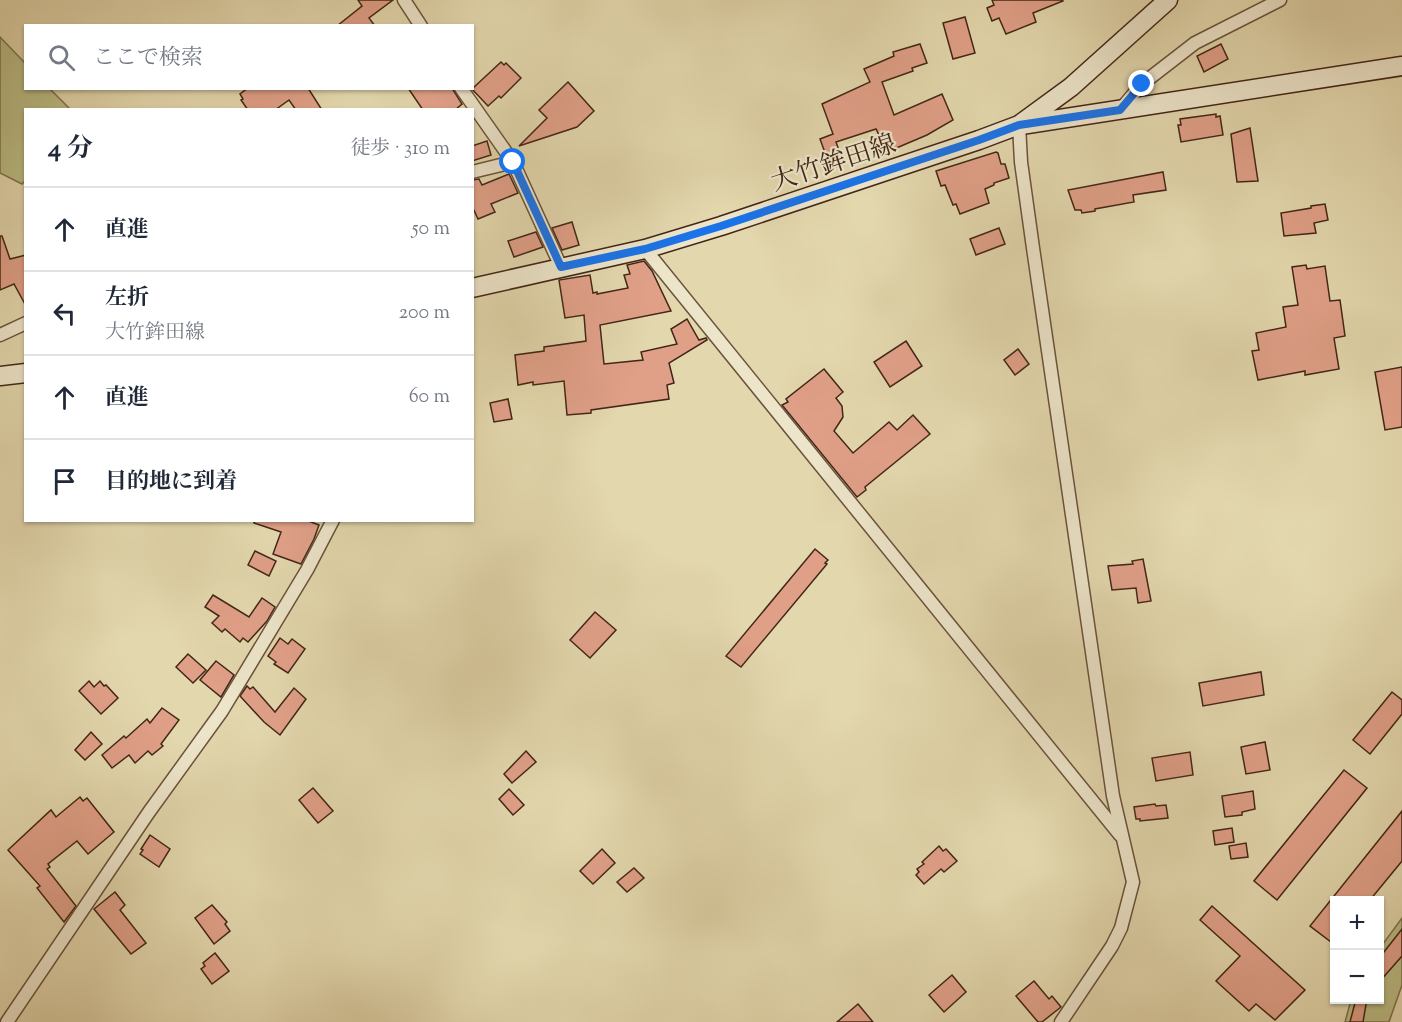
<!DOCTYPE html>
<html lang="ja">
<meta charset="utf-8">
<style>
:root{--surface:#fff;--page:#f2f2f3;--text:#1f2937;--muted:#747a83;--line:#e0e1e3}
body{margin:0;font-family:"Sorts Mill Goudy","Noto Serif JP",serif;background:var(--page);color:var(--text)}
.controls{position:absolute;right:18px;bottom:18px;display:grid;overflow:hidden;border-radius:0px;box-shadow:0 2px 4px #0004}
.controls button{width:54px;height:54px;display:grid;place-items:center;padding:0;border:0;border-bottom:2px solid var(--line);background:var(--surface);color:var(--text);font:30px sans-serif}
.stop{position:absolute;width:18px;height:18px;margin:-14px;border:4px solid #1a73e8;border-radius:50%;background:#fff}
.stop.end{background:#1a73e8;border-color:#fff;box-shadow:0 2px 6px #0008}
.list{margin:0;padding:0;list-style:none}
h2{display:flex;justify-content:space-between;align-items:center;height:78px;margin:0;padding:0 24px;font-size:26px}
h2 small{font-size:20px;font-weight:400;color:var(--muted)}
.list li{display:grid;grid-template-columns:39px 1fr auto;gap:18px;align-items:center;box-sizing:border-box;height:84px;padding:0 24px;border-top:2px solid var(--line)}
.list b{display:block;font-size:22px;white-space:nowrap}
.list p{margin:0;font-size:20px;white-space:nowrap;color:var(--muted)}
.list em{font-size:20px;font-style:normal;color:var(--muted)}
.icon{flex:none;width:33px;height:33px;fill:none;stroke:currentColor;stroke-width:2;stroke-linecap:round;stroke-linejoin:round}
.map{position:relative;flex:none;width:1402px;height:1022px;overflow:hidden}
.search{position:absolute;background:var(--surface);box-shadow:0 2px 4px #0004;left:24px;top:24px;width:450px;height:66px;display:flex;align-items:center;gap:15px;box-sizing:border-box;padding:0 21px;border-radius:0px;color:var(--muted);font-size:22px}
.panel{position:absolute;background:var(--surface);box-shadow:0 2px 4px #0004;left:24px;top:108px;width:450px;height:414px;border-radius:0px}
.map>svg:first-child{display:block}
.green{fill:#bbbc84;stroke:#7f714e;stroke-width:1.5}
.building{fill:#e0a088;stroke:#432617;stroke-width:1.5}
.lines{fill:none;stroke-linecap:round;stroke-linejoin:round}
.street-casing{stroke:#6b523c;stroke-width:15}
.secondary-casing{stroke:#432617;stroke-width:21}
.street{stroke:#ede5ca;stroke-width:12}
.secondary{stroke:#ede5ca;stroke-width:18}
.route{stroke:#1a73e8;stroke-width:8}
.labels{text-anchor:middle;stroke-width:4.5;stroke-linejoin:round;paint-order:stroke}
.street-label{font-size:26px;fill:#432617;stroke:#ede5ca}
</style>
<div class="map">
<svg width="1402" height="1022" viewBox="0 0 1402 1022">
<rect width="100%" height="100%" fill="#e3d7ad"/>
<filter id="stains"><feTurbulence type="fractalNoise" baseFrequency=".00333" numOctaves="4"/><feColorMatrix values="0 0 0 0 .2 0 0 0 0 .09 0 0 0 0 .02 0 0 0 .5 -.17"/></filter>
<radialGradient id="worn" r=".72"><stop offset=".6" stop-color="#630" stop-opacity="0"/><stop offset="1" stop-color="#630" stop-opacity=".3"/></radialGradient>
<g class="green">
<path d="M 0,37 L 25,63 L 26,88 L 50,89 L 70,109 L 26,110 L 26,180 L 22,184 L 0,173 Z"/>
<path d="M 1402,918 L 1402,985 L 1389,1022 L 1345,1022 L 1351,1000 L 1380,1000 L 1380,948 Z"/>
</g>
<g class="building">
<path d="M 358,0 L 393,0 L 369,18 L 375,26 L 337,26 L 362,6 Z"/>
<path d="M 992,0 L 1062,0 L 1063,1 L 1033,13 L 1036,22 L 1006,34 L 999,18 L 992,21 L 987,8 L 994,5 Z"/>
<path d="M 965,17 L 975,53 L 953,59 L 943,23 Z"/>
<path d="M 920,44 L 927,63 L 912,68 L 913,71 L 882,82 L 894,115 L 942,94 L 953,120 L 927,135 L 887,152 L 876,129 L 836,142 L 844,164 L 831,169 L 820,139 L 833,134 L 822,104 L 870,82 L 864,69 L 894,56 L 893,52 Z"/>
<path d="M 1221,44 L 1228,59 L 1204,72 L 1197,56 Z"/>
<path d="M 501,62 L 504,65 L 506,63 L 521,78 L 501,98 L 499,96 L 488,106 L 472,89 Z"/>
<path d="M 568,82 L 594,111 L 577,127 L 519,146 L 547,118 L 539,110 Z"/>
<path d="M 248,88 L 308,88 L 322,110 L 296,110 L 289,100 L 275,110 L 248,110 L 241,100 L 243,99 L 240,94 Z"/>
<path d="M 408,88 L 452,88 L 462,104 L 455,110 L 423,110 Z"/>
<path d="M 1216,114 L 1216,117 L 1220,116 L 1223,135 L 1181,142 L 1178,125 L 1181,125 L 1180,119 Z"/>
<path d="M 1250,128 L 1258,181 L 1237,182 L 1231,134 Z"/>
<path d="M 487,141 L 491,155 L 472,161 L 472,146 Z"/>
<path d="M 996,152 L 998,153 L 1001,164 L 1005,164 L 1009,178 L 994,183 L 994,185 L 985,189 L 989,203 L 960,214 L 956,204 L 953,205 L 945,185 L 941,186 L 936,171 Z"/>
<path d="M 1163,172 L 1166,190 L 1133,195 L 1134,202 L 1095,209 L 1095,211 L 1082,213 L 1081,210 L 1075,210 L 1068,190 Z"/>
<path d="M 509,174 L 518,193 L 491,204 L 495,212 L 478,219 L 472,206 L 472,180 L 479,179 L 482,185 Z"/>
<path d="M 1325,204 L 1328,220 L 1314,223 L 1316,233 L 1284,236 L 1281,213 L 1311,208 L 1311,206 Z"/>
<path d="M 572,222 L 579,245 L 562,250 L 552,228 Z"/>
<path d="M 999,228 L 1005,244 L 976,255 L 970,239 Z"/>
<path d="M 536,232 L 543,247 L 514,257 L 508,241 Z"/>
<path d="M 0,236 L 2,236 L 10,259 L 26,255 L 26,306 L 14,284 L 0,290 Z"/>
<path d="M 644,261 L 652,271 L 671,311 L 600,325 L 604,364 L 643,360 L 641,352 L 677,344 L 671,329 L 687,319 L 699,340 L 706,338 L 707,340 L 669,363 L 674,383 L 667,385 L 669,399 L 591,410 L 591,413 L 567,415 L 564,381 L 533,385 L 533,382 L 518,385 L 515,355 L 544,351 L 544,347 L 586,341 L 584,315 L 565,318 L 559,280 L 590,275 L 593,293 L 597,292 L 597,294 L 628,288 L 624,275 L 630,274 L 627,265 Z"/>
<path d="M 1306,265 L 1307,269 L 1325,266 L 1330,301 L 1340,300 L 1345,336 L 1334,338 L 1339,369 L 1305,375 L 1305,371 L 1258,380 L 1252,351 L 1259,350 L 1256,333 L 1286,327 L 1283,307 L 1298,305 L 1292,267 Z"/>
<path d="M 906,341 L 922,366 L 890,387 L 874,362 Z"/>
<path d="M 1018,349 L 1029,364 L 1015,375 L 1004,360 Z"/>
<path d="M 1402,367 L 1402,427 L 1385,430 L 1375,372 Z"/>
<path d="M 824,369 L 843,392 L 836,398 L 842,406 L 843,417 L 834,431 L 853,453 L 889,422 L 897,430 L 913,415 L 930,434 L 865,487 L 866,490 L 857,497 L 782,405 L 788,402 L 786,399 Z"/>
<path d="M 508,399 L 512,419 L 494,422 L 490,403 Z"/>
<path d="M 254,520 L 306,520 L 319,525 L 314,539 L 301,564 L 273,554 L 281,532 L 254,523 Z"/>
<path d="M 815,549 L 828,560 L 825,563 L 827,564 L 741,667 L 726,656 Z"/>
<path d="M 255,551 L 276,561 L 269,576 L 248,565 Z"/>
<path d="M 1143,559 L 1151,601 L 1138,603 L 1136,588 L 1112,590 L 1108,566 L 1133,564 L 1132,561 Z"/>
<path d="M 213,595 L 249,617 L 262,598 L 275,607 L 267,621 L 248,642 L 243,638 L 240,642 L 225,629 L 222,632 L 212,623 L 219,616 L 205,607 Z"/>
<path d="M 595,612 L 616,630 L 590,658 L 570,640 Z"/>
<path d="M 280,638 L 288,644 L 292,639 L 305,649 L 288,673 L 274,664 L 276,662 L 268,656 Z"/>
<path d="M 188,654 L 206,670 L 193,683 L 176,667 Z"/>
<path d="M 216,661 L 234,675 L 221,697 L 200,680 Z"/>
<path d="M 1261,672 L 1264,695 L 1203,706 L 1199,683 Z"/>
<path d="M 89,681 L 94,687 L 100,681 L 104,686 L 106,685 L 118,698 L 101,714 L 79,691 Z"/>
<path d="M 247,686 L 250,689 L 253,687 L 275,712 L 294,688 L 306,699 L 280,735 L 264,722 L 240,696 Z"/>
<path d="M 1392,692 L 1402,700 L 1402,714 L 1370,754 L 1353,740 Z"/>
<path d="M 162,708 L 179,720 L 161,744 L 163,746 L 152,755 L 148,751 L 135,763 L 129,755 L 112,768 L 102,755 L 124,736 L 126,738 L 147,719 L 150,723 Z"/>
<path d="M 91,732 L 102,744 L 85,760 L 75,750 Z"/>
<path d="M 1265,742 L 1270,770 L 1246,774 L 1241,747 Z"/>
<path d="M 526,751 L 536,762 L 512,783 L 504,774 Z"/>
<path d="M 1190,752 L 1193,775 L 1156,781 L 1152,758 Z"/>
<path d="M 1344,770 L 1367,788 L 1277,900 L 1254,881 Z"/>
<path d="M 313,788 L 333,811 L 318,823 L 299,800 Z"/>
<path d="M 509,789 L 524,805 L 513,815 L 499,799 Z"/>
<path d="M 1253,791 L 1255,809 L 1242,812 L 1242,815 L 1225,817 L 1222,796 Z"/>
<path d="M 80,797 L 83,801 L 87,798 L 114,832 L 88,854 L 77,841 L 48,864 L 50,867 L 47,869 L 76,906 L 64,922 L 37,888 L 40,886 L 8,850 L 51,810 L 56,817 Z"/>
<path d="M 1155,804 L 1156,806 L 1166,805 L 1168,818 L 1140,821 L 1140,819 L 1136,819 L 1134,807 Z"/>
<path d="M 1402,811 L 1402,861 L 1370,900 L 1335,900 L 1335,945 L 1310,926 Z"/>
<path d="M 1232,828 L 1234,842 L 1215,845 L 1213,831 Z"/>
<path d="M 150,835 L 170,849 L 159,867 L 140,854 L 143,850 L 141,849 Z"/>
<path d="M 1246,843 L 1248,857 L 1231,859 L 1229,846 Z"/>
<path d="M 939,846 L 943,851 L 946,849 L 957,861 L 944,872 L 941,869 L 924,884 L 916,875 L 919,872 L 917,869 L 924,864 L 922,862 Z"/>
<path d="M 602,849 L 615,863 L 593,884 L 580,871 Z"/>
<path d="M 634,868 L 644,878 L 627,892 L 617,882 Z"/>
<path d="M 115,892 L 125,905 L 120,910 L 146,943 L 131,954 L 94,909 Z"/>
<path d="M 212,905 L 227,922 L 225,924 L 230,931 L 214,944 L 195,918 Z"/>
<path d="M 1212,906 L 1305,990 L 1275,1020 L 1256,1004 L 1249,1011 L 1216,981 L 1240,956 L 1200,920 Z"/>
<path d="M 1402,929 L 1402,956 L 1380,981 L 1380,957 Z"/>
<path d="M 215,953 L 229,971 L 212,984 L 201,969 L 205,966 L 203,963 Z"/>
<path d="M 952,975 L 966,992 L 944,1012 L 929,995 Z"/>
<path d="M 1034,981 L 1049,999 L 1052,996 L 1061,1007 L 1042,1022 L 1038,1022 L 1016,996 Z"/>
<path d="M 1356,999 L 1367,999 L 1363,1022 L 1350,1022 Z"/>
<path d="M 858,1004 L 873,1022 L 837,1022 Z"/>
</g>
<g class="lines">
<g class="street-casing">
<g id="street">
<path d="M 404,0 L 421,26"/>
<path d="M 461,88 L 513,162 L 561,267"/>
<path d="M 1120,110 L 1142,84 L 1195,43 L 1280,0"/>
<path d="M 1019,125 L 1021,162 L 1033,248 L 1113,796 L 1133,882 L 1121,928 L 1112,946 L 1061,1022"/>
<path d="M 472,172 L 513,162"/>
<path d="M 645,249 L 1120,835"/>
<path d="M 0,335 L 26,323"/>
<path d="M 7,1022 L 149,812 L 222,711 L 307,570 L 333,520"/>
</g>
</g>
<g class="secondary-casing">
<g id="secondary">
<path d="M 1021,125 L 1402,66"/>
<path d="M 472,288 L 645,249 L 721,226 L 979,140 L 1019,125 L 1071,87 L 1168,0"/>
<path d="M 0,376 L 26,373"/>
</g>
</g>
<use href="#street" class="street"/>
<use href="#secondary" class="secondary"/>
</g>
<g class="lines">
<path class="route" d="M 513,162 L 561,267 L 645,249 L 721,226 L 979,140 L 1019,125 L 1120,110 L 1142,84"/>
</g>
<g class="labels">
<g class="street-label">
<text transform="translate(833 162) rotate(-18)" y="9">大竹鉾田線</text>
</g>
</g>
<rect width="100%" height="100%" filter="url(#stains)"/>
<rect width="100%" height="100%" fill="url(#worn)"/>
</svg>
<div class="controls">
<button>+</button>
<button>−</button>
</div>
<div class="stop" style="left:513px;top:162px"></div>
<div class="stop end" style="left:1142px;top:84px"></div>
<div class="search"><svg class="icon" aria-label="search" viewBox="0 0 24 24"><circle cx="10" cy="10" r="6"/><path d="M15 15l6 6"/></svg>ここで検索</div>
<section class="panel">
<h2>4 分<small>徒歩 · 310 m</small></h2>
<ul class="list">
<li><svg class="icon" aria-label="ahead" viewBox="0 0 24 24"><path d="M12 20V5M6 11l6-6 6 6"/></svg><div><b>直進</b></div><em>50 m</em></li>
<li><svg class="icon" aria-label="left" viewBox="0 0 24 24"><path d="M17 20v-9H6M10 6l-5 5 5 5"/></svg><div><b>左折</b><p>大竹鉾田線</p></div><em>200 m</em></li>
<li><svg class="icon" aria-label="ahead" viewBox="0 0 24 24"><path d="M12 20V5M6 11l6-6 6 6"/></svg><div><b>直進</b></div><em>60 m</em></li>
<li><svg class="icon" aria-label="arrive" viewBox="0 0 24 24"><path d="M6 21V4h12l-3 4 3 4H6"/></svg><div><b>目的地に到着</b></div></li>
</ul>
</section>
</div>
